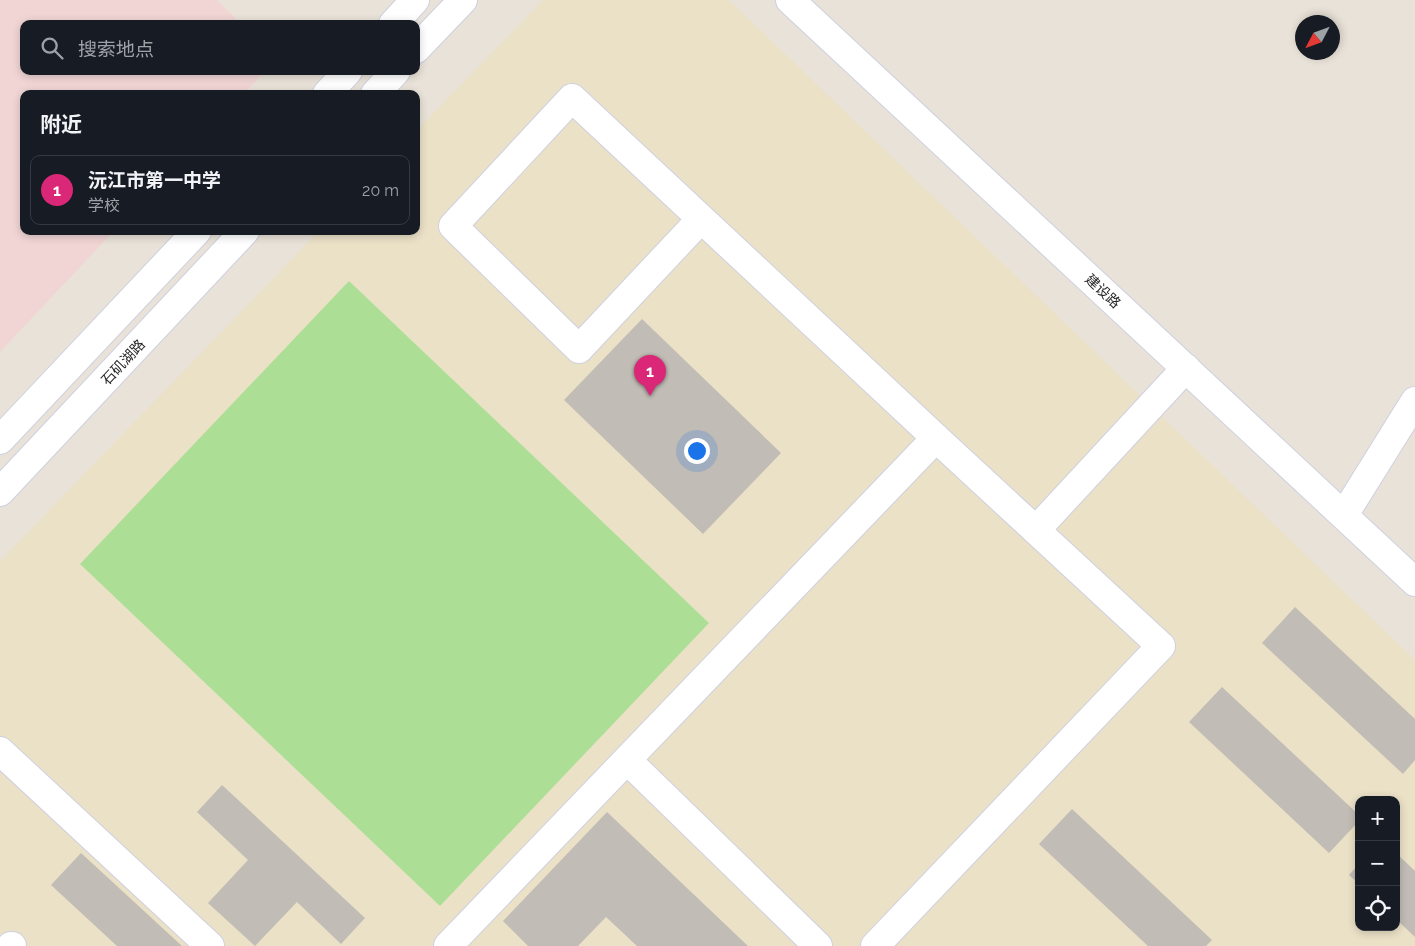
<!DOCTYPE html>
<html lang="zh">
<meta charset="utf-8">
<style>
:root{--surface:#171b24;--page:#242831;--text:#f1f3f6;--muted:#9ea1a6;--line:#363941;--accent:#db2777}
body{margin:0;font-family:Raleway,"Noto Sans SC",sans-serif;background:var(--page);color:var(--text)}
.controls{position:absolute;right:15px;bottom:15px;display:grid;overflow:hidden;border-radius:10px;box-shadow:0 2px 8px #0003}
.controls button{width:45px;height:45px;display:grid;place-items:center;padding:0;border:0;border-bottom:1px solid var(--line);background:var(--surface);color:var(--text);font:25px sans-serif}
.compass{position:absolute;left:1295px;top:15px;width:45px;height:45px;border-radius:50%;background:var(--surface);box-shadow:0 2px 8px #0003;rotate:229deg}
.you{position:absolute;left:696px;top:450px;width:18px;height:18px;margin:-12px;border:4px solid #fff;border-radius:50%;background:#1a73e8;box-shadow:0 0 0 8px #1a73e833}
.badge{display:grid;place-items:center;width:32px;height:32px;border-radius:50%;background:var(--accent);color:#fff;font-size:16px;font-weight:700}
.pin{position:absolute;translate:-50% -41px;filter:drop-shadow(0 1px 2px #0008)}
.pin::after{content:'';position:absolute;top:26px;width:18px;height:15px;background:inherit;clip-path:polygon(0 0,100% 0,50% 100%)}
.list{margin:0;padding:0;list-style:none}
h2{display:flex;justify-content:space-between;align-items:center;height:65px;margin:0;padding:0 20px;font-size:21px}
h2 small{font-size:16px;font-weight:400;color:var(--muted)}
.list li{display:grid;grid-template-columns:32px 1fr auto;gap:15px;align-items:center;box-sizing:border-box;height:70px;margin:0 10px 10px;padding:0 10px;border:1px solid var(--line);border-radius:10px}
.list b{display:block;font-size:19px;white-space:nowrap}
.list p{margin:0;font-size:16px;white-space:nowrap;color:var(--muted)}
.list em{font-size:16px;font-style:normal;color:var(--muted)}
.icon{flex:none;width:28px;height:28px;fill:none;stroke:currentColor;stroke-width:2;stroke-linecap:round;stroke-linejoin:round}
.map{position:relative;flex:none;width:1415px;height:946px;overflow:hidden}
.search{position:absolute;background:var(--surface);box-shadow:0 2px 8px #0003;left:20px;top:20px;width:400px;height:55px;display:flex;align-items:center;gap:12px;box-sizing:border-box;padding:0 18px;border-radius:10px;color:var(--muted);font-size:19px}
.panel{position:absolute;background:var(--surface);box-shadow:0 2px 8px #0003;left:20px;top:90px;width:400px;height:145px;border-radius:10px}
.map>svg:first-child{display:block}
.education{fill:#ebe1c7;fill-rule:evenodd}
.medical{fill:#f1d5d5}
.green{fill:#acdf95}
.building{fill:#c1bcb5}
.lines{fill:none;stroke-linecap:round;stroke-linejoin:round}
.minor-casing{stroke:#ced0e0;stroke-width:30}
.tertiary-casing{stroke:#ced0e0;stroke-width:30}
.minor{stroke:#fff;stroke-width:28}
.tertiary{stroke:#fff;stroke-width:28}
.labels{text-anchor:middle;stroke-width:5;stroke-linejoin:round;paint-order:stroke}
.street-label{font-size:14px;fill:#272727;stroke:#fff}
</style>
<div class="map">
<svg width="1415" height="946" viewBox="0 0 1415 946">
<rect width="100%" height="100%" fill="#e9e2d8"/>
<path class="education" d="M 543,0 L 729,0 L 1415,660 L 1415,946 L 0,946 L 0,561 L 319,231 L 416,231 L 416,131 ZM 1359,800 L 1396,800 L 1396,927 L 1359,927 Z"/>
<path class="medical" d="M 0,0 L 217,0 L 241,24 L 24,24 L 24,71 L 265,71 L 244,94 L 24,94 L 24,231 L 114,231 L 0,352 Z"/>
<path class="green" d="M 349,281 L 709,623 L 440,906 L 80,564 Z"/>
<g class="building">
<path d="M 642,319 L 781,453 L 703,534 L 564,400 Z"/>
<path d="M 1295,607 L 1415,719 L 1415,760 L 1403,774 L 1262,643 Z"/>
<path d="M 1222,687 L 1359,815 L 1359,821 L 1329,853 L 1189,722 Z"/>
<path d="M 222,785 L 365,918 L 341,944 L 297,902 L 255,946 L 208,903 L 248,860 L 197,812 Z"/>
<path d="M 1072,809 L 1212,940 L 1206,946 L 1148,946 L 1039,844 Z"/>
<path d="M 607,812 L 748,946 L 637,946 L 606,917 L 578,946 L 528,946 L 503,921 Z"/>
<path d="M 81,853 L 182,946 L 117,946 L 51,885 Z"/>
<path d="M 1396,853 L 1415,871 L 1415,937 L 1396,919 Z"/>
<path d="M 1359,864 L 1359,884 L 1349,875 Z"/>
</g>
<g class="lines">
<g class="minor-casing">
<g id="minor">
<path d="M 1344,515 L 1415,401"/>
<path d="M 1036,530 L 1186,368"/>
<path d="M 0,751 L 210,946"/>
<path d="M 627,760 L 818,946"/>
<path d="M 11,946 L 12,946"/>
<path d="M 448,946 L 936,438 L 572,98 L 453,226 L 579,349 L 701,219"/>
<path d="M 875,946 L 1161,646 L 936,438"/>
</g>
</g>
<g class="tertiary-casing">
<g id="tertiary">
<path d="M 790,0 L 1415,582"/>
<path d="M 393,24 L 415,0"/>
<path d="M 416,49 L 463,0"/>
<path d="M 327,94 L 348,71"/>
<path d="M 375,94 L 396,71"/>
<path d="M 0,440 L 197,231"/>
<path d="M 0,492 L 245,231"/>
</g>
</g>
<use href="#minor" class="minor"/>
<use href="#tertiary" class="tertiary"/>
</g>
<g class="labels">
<g class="street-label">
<text transform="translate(1103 291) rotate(43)" y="5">建设路</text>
<text transform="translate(123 362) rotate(-47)" y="5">石矶湖路</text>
</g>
</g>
</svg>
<div class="controls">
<button>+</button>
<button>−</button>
<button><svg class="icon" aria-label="locate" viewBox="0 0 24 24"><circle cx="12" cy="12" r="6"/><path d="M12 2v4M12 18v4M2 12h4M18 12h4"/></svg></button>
</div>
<svg class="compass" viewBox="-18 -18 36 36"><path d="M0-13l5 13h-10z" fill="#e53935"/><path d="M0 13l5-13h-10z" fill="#9ea1a6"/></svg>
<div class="you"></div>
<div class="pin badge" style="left:650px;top:396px">1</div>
<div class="search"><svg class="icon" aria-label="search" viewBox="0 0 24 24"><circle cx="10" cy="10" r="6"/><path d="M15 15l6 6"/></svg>搜索地点</div>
<section class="panel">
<h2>附近<small></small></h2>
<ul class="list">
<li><span class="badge">1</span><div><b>沅江市第一中学</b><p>学校</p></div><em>20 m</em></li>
</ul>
</section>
</div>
